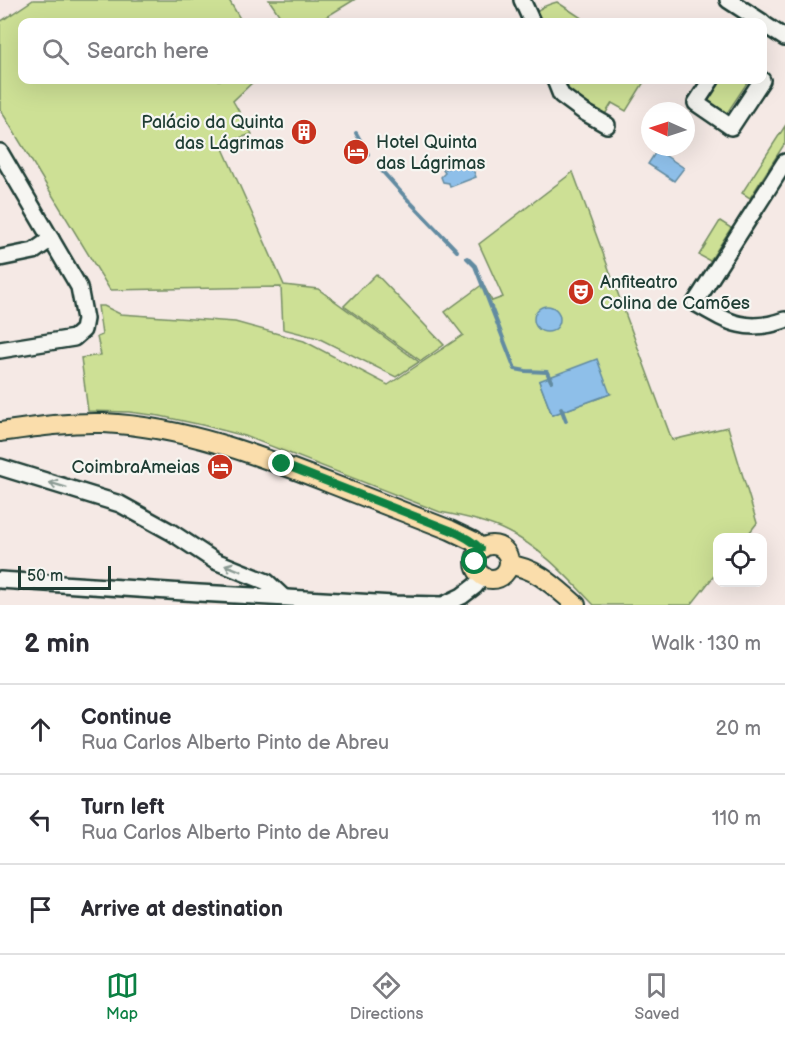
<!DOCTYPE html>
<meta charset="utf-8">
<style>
:root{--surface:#fff;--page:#f7f7f7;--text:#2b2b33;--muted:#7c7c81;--line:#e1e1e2;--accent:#0b8043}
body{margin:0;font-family:"Balsamiq Sans",sans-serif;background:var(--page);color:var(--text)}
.controls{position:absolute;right:18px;bottom:18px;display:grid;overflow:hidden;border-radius:12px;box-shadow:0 6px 24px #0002}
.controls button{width:54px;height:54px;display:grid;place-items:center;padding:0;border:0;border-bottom:2px solid var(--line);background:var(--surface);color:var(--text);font:30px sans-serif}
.compass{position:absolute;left:641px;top:102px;width:54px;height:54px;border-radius:50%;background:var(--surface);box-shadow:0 6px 24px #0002;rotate:273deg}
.scale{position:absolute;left:18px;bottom:15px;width:93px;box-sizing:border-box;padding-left:6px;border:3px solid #1f3d34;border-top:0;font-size:16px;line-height:21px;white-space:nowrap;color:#1f3d34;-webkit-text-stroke:4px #f6f6f2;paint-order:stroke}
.stop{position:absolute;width:18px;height:18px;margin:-14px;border:4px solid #0b8043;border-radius:50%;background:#fff}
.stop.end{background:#0b8043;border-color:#fff;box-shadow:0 2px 6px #0008}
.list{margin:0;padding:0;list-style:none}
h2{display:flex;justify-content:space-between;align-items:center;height:78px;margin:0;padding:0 24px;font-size:26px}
h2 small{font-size:20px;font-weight:400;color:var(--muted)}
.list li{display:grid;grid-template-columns:39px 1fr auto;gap:18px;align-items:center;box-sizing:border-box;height:90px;padding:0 24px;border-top:2px solid var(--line)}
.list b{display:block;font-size:22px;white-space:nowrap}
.list p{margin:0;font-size:20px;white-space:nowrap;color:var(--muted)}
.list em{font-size:20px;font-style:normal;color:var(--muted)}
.icon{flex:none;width:33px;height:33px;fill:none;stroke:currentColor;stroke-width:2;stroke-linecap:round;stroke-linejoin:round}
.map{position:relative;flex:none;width:785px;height:605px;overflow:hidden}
.search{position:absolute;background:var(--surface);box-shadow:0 6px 24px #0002;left:18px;right:18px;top:18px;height:66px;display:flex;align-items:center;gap:15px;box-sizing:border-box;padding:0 21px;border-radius:12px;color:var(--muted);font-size:22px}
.sheet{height:348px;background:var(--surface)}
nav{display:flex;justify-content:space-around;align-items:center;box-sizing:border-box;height:84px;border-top:2px solid var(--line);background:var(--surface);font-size:16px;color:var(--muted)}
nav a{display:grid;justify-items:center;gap:3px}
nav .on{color:var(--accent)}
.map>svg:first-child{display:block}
.green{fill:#cde095;stroke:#768e64;stroke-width:1.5;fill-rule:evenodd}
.water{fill:#8ebfe9;stroke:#628ba1;stroke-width:1.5}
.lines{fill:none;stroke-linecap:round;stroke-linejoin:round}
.stream{stroke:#628ba1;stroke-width:4}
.minor-casing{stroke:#1f3d34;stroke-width:20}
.major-casing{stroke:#1f3d34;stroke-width:22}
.minor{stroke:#f6f6f2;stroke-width:15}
.major{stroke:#faddab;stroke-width:18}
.oneway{stroke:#8a9a93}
.route{stroke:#0b8043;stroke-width:8}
.labels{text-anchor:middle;stroke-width:4.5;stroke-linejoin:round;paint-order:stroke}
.poi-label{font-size:18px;fill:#1f3d34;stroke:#f6f6f2;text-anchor:end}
</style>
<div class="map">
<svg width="785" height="605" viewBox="0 0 785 605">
<rect width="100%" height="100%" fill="#f5e9e5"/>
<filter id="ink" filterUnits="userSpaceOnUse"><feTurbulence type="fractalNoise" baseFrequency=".0167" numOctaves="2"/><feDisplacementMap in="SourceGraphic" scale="12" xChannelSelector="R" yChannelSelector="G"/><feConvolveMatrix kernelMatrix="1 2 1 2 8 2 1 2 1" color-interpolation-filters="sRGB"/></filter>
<g filter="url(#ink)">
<g class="green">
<path d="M 33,0 L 229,0 L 242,22 L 22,22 L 22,80 L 255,80 L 233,101 L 252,134 L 221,144 L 284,285 L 318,289 L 419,362 L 396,377 L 318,338 L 283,329 L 281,287 L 110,290 L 0,109 L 0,22 Z"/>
<path d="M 269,0 L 354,0 L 318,22 L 284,22 Z"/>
<path d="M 557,2 L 583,19 L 581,22 L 537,22 L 536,12 C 542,6 549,4 557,2 Z"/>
<path d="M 561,80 L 641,80 L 644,82 L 626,111 L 612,103 L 604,116 C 587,107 570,98 561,80 Z"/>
<path d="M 720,80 L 749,80 L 727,113 L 707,100 Z"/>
<path d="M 785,126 L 785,143 L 750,198 L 742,193 Z"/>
<path d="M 573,172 L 672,440 L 728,427 L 757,523 L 746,537 L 718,538 L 717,572 L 691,605 L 594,605 C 567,577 542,548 506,531 C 486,521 462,516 440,512 L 245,436 L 202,425 L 160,416 L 129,412 L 88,411 L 81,358 L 101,355 L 97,337 L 102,335 L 98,306 L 104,306 L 120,314 L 235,322 L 304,341 L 388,385 L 463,335 L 445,312 L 483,284 L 492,301 L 503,297 L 479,244 ZM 539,381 L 610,394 L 552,415 Z"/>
<path d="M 720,221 L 731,228 L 710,261 L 699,255 Z"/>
<path d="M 376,274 L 444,345 L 421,361 L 344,306 Z"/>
</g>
<g class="water">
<path d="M 657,150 L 684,168 L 674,181 L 648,164 Z"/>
<path d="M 469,159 L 476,177 L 450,187 L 449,183 L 443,182 L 441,177 L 445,173 L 443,170 Z"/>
<circle cx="547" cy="319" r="13"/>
<path d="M 597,359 L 610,394 L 552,415 L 539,381 Z"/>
</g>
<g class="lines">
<g class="stream">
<path d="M 356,133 L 368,154"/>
<path d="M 382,171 L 409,201"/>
<path d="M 411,203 L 457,251"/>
<path d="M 467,258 L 475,266 L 515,369 L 526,371 L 547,372 L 551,381"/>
<path d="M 561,408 L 566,421"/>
</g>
<g class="minor-casing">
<g id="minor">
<path d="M 522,0 L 532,22"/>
<path d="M 728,0 L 762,22"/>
<path d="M 762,23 L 785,38"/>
<path d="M 555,80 L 561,95 L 584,112 L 607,125"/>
<path d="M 711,80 L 696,103 L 731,127 L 762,80"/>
<path d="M 0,152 L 79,287 L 85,319 L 83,330 L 74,338 L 0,350"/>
<path d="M 785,162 L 695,303 C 728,322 746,334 785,320"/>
<path d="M 0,258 L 34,251 L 51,239"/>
<path d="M 0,467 L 120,504 L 171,532 L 215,561 L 267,582 L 283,597"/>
<path d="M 0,580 L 199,593 L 394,604 L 443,605 L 462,596 L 475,586 L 483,576"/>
</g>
</g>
<g class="major-casing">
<g id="major">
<path d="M 0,432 C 35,427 68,422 104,423 C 184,427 258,455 332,484 C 371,499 411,515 450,530 L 473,541 L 481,549"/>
<circle cx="492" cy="562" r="17"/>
<path d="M 509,565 C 536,567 556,588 576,605"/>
</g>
</g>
<use href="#minor" class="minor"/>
<use href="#major" class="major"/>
</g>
<defs><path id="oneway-shaft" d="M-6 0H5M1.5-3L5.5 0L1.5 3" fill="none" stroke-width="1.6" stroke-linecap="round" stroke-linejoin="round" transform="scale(1.5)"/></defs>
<g class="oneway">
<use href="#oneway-shaft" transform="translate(58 485) rotate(-163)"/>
<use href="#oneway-shaft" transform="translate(233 568) rotate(-158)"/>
</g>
</g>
<g class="lines" filter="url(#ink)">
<path class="route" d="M 282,464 L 450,530 C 462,535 472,540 481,549 L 476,557 L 475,562"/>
</g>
<defs>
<g id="building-disc" transform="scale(1.35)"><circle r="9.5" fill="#c8321e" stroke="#f6f6f2"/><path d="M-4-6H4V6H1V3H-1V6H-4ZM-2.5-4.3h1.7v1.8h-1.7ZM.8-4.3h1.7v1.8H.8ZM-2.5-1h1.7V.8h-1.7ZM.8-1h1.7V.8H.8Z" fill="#fff"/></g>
<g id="hotel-disc" transform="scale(1.35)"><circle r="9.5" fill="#c8321e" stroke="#f6f6f2"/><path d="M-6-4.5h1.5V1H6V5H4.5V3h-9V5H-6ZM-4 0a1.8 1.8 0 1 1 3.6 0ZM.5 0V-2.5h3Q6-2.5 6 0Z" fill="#fff"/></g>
<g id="theatre-disc" transform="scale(1.35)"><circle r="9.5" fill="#c8321e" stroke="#f6f6f2"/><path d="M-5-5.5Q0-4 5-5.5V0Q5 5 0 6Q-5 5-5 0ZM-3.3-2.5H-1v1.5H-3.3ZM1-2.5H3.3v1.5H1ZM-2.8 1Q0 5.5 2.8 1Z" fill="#fff"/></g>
</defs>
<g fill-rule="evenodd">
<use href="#building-disc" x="304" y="132"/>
<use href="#hotel-disc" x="356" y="152"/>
<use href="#theatre-disc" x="581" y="292"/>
<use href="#hotel-disc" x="220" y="467"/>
</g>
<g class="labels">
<g class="poi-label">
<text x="284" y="128">Palácio da Quinta<tspan x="284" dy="21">das Lágrimas</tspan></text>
<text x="376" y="148" text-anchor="start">Hotel Quinta<tspan x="376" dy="21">das Lágrimas</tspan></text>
<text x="600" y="288" text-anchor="start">Anfiteatro<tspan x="600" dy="21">Colina de Camões</tspan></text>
<text x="200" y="473">CoimbraAmeias</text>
</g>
</g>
</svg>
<div class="controls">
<button><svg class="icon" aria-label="locate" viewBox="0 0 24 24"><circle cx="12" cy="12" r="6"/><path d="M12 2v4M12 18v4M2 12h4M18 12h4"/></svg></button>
</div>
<svg class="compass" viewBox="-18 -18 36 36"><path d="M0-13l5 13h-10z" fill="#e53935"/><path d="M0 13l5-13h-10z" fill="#7c7c81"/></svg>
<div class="scale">50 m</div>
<div class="stop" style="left:475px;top:562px"></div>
<div class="stop end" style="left:282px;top:464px"></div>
<div class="search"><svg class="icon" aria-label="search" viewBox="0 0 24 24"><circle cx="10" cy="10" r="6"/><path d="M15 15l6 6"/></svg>Search here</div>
</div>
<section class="sheet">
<h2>2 min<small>Walk · 130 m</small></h2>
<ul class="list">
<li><svg class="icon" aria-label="ahead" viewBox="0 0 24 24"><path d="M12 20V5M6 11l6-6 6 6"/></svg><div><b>Continue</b><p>Rua Carlos Alberto Pinto de Abreu</p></div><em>20 m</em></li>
<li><svg class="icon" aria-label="left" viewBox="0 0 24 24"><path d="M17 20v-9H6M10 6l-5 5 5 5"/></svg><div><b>Turn left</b><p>Rua Carlos Alberto Pinto de Abreu</p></div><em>110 m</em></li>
<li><svg class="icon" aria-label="arrive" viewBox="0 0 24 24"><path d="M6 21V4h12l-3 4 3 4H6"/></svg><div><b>Arrive at destination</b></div></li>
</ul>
</section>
<nav>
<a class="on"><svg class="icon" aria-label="map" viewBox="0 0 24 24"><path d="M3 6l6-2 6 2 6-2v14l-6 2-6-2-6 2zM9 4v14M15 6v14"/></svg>Map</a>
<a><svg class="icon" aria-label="directions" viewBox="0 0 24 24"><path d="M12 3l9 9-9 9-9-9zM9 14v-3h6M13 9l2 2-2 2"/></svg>Directions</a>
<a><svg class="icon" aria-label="saved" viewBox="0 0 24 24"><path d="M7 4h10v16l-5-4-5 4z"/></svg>Saved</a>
</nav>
